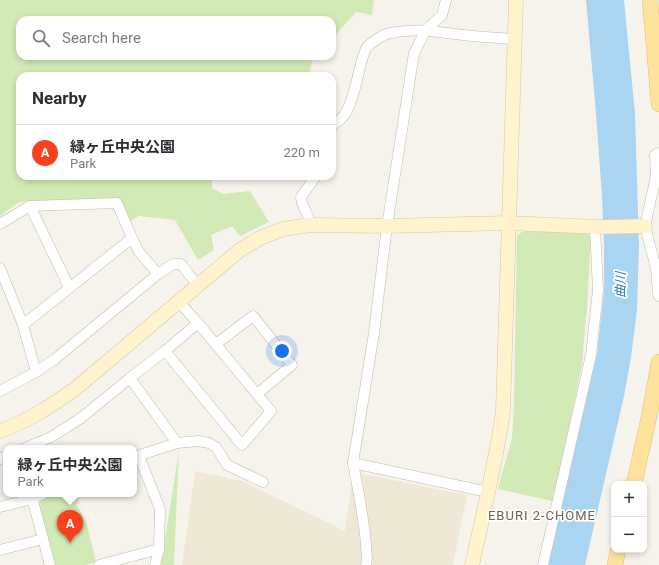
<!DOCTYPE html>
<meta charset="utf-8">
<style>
:root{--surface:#fff;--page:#f2f2f3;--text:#2b2b33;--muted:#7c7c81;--line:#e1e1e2;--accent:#fc3f1d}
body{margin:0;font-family:Roboto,"Noto Sans JP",sans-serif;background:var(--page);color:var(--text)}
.controls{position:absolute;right:12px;bottom:12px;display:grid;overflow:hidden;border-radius:8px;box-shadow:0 2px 6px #0003}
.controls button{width:36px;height:36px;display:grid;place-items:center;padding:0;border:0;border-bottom:1px solid var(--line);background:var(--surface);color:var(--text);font:20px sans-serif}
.you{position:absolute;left:282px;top:351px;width:14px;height:14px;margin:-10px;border:3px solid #fff;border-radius:50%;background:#1a73e8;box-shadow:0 0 0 6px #1a73e833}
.badge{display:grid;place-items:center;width:26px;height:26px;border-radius:50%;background:var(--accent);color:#fff;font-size:13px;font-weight:700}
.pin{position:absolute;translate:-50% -33px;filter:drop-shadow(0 1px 2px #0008)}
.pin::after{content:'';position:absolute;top:21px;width:14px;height:12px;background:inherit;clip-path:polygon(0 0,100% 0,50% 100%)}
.popup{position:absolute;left:3px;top:445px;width:134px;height:52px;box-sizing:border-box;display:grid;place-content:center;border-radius:8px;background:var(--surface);filter:drop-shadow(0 1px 3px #0005);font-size:13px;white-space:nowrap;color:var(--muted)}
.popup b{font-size:15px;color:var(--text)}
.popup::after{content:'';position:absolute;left:50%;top:100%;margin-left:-8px;border:8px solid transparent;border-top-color:var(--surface)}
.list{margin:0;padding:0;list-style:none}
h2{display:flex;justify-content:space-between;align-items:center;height:52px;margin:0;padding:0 16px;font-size:17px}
h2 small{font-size:13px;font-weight:400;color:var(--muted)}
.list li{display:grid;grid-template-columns:26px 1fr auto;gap:12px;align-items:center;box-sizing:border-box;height:56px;padding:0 16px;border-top:1px solid var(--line)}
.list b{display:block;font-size:15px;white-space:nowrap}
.list p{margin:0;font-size:13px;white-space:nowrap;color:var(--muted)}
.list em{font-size:13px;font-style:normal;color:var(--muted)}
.icon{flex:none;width:22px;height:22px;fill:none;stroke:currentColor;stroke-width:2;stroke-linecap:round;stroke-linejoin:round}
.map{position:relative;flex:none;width:659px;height:565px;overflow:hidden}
.search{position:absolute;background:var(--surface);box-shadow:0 2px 6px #0003;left:16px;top:16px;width:320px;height:44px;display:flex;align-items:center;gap:10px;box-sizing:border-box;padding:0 14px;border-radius:12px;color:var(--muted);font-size:15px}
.panel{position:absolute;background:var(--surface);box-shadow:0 2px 6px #0003;left:16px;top:72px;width:320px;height:108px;border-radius:12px}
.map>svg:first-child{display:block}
.education{fill:#efe8d6}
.green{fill:#d2eab5}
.water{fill:#a9d4f2}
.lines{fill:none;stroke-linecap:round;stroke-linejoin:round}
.street-casing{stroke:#c2bbae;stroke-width:11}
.secondary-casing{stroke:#d6c79b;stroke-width:15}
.primary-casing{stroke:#e6c16a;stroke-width:16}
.street{stroke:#fff;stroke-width:10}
.secondary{stroke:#fff3cd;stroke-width:14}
.primary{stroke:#ffe39c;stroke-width:15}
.labels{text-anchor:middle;stroke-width:3.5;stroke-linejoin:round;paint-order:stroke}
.water-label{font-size:13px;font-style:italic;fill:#2e7ab2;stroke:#fff}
.neighbourhood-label{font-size:13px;letter-spacing:1px;fill:#6e6250;stroke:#fff}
</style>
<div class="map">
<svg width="659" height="565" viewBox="0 0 659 565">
<rect width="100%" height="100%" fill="#f6f3ec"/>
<path class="education" d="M 195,471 L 242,481 L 345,531 L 353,472 L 467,495 L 453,565 L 182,565 Z"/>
<g class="green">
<path d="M 0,0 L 374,0 L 372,15 L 356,12 L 332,39 L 332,20 L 20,20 L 20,56 L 313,56 L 309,76 L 20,76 L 20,176 L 212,176 L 212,188 L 223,194 L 250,191 L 269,222 L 240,236 L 232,226 L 211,235 L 214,250 L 198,260 L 175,220 L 139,216 L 122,226 L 108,199 L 19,202 L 0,216 Z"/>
<path d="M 523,231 L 591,233 L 587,307 L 582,364 L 564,451 L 552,501 L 498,489 L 512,438 L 514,403 L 517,236 Z"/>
<path d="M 179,450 L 174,565 L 161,565 Z"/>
<path d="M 54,494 L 79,494 L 77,505 L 87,524 L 96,562 L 85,565 L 55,565 L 39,505 L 42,498 Z"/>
</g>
<path class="water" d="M 586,0 L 624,0 L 635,114 L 639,246 L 637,310 L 631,357 L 624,396 L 585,565 L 548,565 L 597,354 L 604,291 L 604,243 L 602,196 L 596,113 Z"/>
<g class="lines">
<g class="street-casing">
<g id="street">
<path d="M 332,125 C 348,117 350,104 355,88 C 357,80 363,52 367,47 C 371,43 382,35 387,34 C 412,27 438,32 463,35 C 480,37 497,38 514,39"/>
<path d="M 659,153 L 655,155 L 656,176 L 645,226 L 656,268 L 658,293 L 659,296"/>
<path d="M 30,206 L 69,287"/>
<path d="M 0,224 L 30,206 L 117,203 L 132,238 L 23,325"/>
<path d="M 310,225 L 308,216 L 302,203 L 301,197 L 316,176"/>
<path d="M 132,238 L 139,252 L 158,274"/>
<path d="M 0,268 L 23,325 L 36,372"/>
<path d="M 216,344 L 253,316 L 292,365 L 257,394"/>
<path d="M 165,351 L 242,445 L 271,411 L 198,323 L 179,302"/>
<path d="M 130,378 L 165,351 L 198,323"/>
<path d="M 0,391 L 36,372 L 55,359 L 158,274 L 173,264 L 181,264 L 198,286"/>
<path d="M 25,448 L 51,437 L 81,418 L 130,378 L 177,443"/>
<path d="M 139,456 L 160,509 L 159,549 L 155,565"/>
<path d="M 134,457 L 177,443 L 198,441 L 209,443 L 216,447 L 227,465 L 263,482"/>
<path d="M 0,459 L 6,456"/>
<path d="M 353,463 L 488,492"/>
<path d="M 31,494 L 50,565"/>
<path d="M 0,507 L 32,499 L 43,494"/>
<path d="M 0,550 L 43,539"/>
<path d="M 99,565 L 159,549"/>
<path d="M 366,565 L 367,559 L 365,533 L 360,500 L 353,463 L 374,333 L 387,226 L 414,53 L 426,30 L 442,15 L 446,0"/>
<path d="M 543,565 L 591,355 L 598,290 L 595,227"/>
</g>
</g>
<g class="secondary-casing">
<g id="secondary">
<path d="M 0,431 C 27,422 52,405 75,389 L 240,250 L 260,238 L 283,229 L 310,225 L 387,226 L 508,223 L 599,227 L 645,226"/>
<path d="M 472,565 C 483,514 496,463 503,411 L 516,0"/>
</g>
</g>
<g class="primary-casing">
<g id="primary">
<path d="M 650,0 L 659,104"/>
<path d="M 634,484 L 649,417 L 659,362"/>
<path d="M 615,565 L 618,550"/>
</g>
</g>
<use href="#street" class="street"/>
<use href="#secondary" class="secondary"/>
<use href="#primary" class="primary"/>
</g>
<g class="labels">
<g class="water-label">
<text transform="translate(620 285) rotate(-89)" y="5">曲川</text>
</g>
<g class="neighbourhood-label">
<text x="542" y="520">EBURI 2-CHOME</text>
</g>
</g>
</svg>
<div class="controls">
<button>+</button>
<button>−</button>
</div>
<div class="you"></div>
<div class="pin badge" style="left:70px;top:543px">A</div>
<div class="popup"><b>緑ヶ丘中央公園</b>Park</div>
<div class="search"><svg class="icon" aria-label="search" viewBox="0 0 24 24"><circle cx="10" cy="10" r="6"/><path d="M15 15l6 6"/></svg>Search here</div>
<section class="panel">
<h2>Nearby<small></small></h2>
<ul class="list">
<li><span class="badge">A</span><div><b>緑ヶ丘中央公園</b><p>Park</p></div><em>220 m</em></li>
</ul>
</section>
</div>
